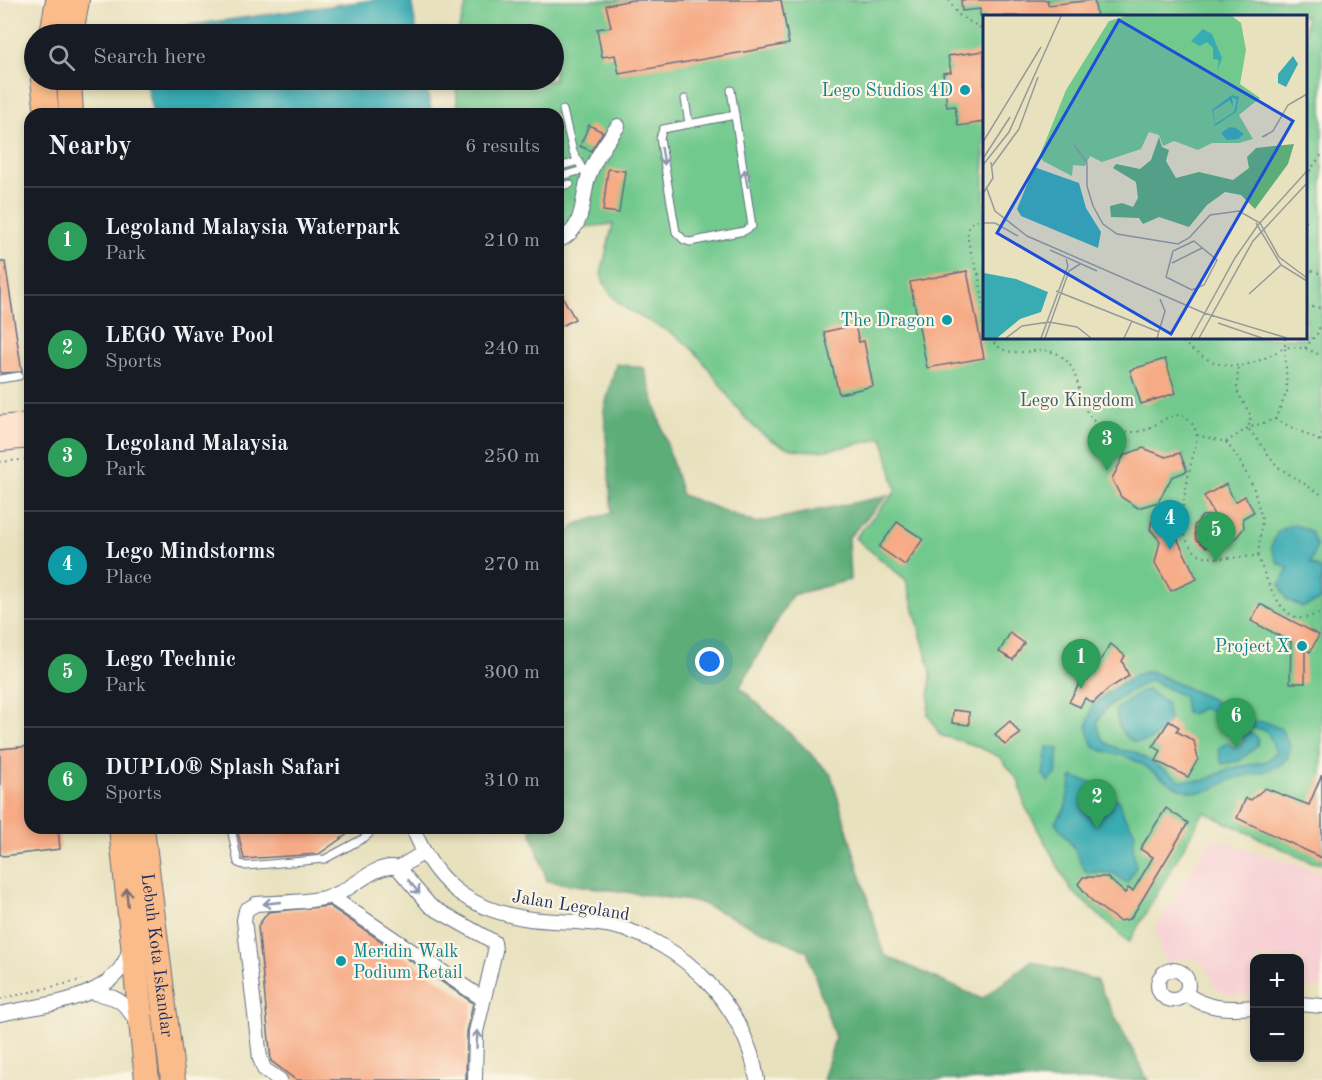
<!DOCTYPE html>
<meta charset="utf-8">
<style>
:root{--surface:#171b24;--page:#20242c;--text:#f1f3f6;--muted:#9ea1a6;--line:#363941;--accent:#1f6fb2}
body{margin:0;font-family:"Old Standard TT",serif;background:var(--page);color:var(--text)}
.controls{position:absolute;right:18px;bottom:18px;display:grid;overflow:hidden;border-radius:12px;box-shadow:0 3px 9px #0003}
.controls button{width:54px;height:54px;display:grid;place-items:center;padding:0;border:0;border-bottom:2px solid var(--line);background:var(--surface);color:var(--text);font:30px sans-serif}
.you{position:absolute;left:710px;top:662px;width:21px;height:21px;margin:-15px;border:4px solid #fff;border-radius:50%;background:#1a73e8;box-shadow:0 0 0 9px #1a73e833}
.badge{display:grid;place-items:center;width:39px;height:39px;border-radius:50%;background:var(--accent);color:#fff;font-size:20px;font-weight:700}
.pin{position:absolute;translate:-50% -50px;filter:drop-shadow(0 2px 3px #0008)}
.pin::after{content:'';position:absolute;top:32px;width:21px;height:18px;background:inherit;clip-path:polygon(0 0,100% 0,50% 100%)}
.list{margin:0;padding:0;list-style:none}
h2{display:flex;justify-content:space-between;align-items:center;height:78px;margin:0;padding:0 24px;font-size:26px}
h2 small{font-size:20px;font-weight:400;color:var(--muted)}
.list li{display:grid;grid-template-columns:39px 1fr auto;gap:18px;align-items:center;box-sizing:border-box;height:108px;padding:0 24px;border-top:2px solid var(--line)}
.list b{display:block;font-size:22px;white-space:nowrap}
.list p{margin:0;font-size:20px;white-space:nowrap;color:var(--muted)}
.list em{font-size:20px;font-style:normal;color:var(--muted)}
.icon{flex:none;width:33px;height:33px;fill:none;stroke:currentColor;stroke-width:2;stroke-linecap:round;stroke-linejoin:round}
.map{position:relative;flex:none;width:1322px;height:1080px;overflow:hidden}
.search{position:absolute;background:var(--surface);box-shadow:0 3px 9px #0003;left:24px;top:24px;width:540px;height:66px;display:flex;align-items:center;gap:15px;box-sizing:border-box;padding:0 21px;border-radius:33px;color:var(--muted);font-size:22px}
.panel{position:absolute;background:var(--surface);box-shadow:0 3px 9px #0003;left:24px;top:108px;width:540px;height:726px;border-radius:18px}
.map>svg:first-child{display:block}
.built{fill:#f7cfd4}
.green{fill:#72c98e;stroke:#467c76;stroke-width:1.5;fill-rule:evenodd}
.forest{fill:#5dad79;stroke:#3c6e6c;stroke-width:1.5}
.water{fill:#39abb3;stroke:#2a6d88;stroke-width:1.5;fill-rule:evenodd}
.building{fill:#f6ab86}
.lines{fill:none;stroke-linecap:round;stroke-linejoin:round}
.lane-casing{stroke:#636d80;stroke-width:9}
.street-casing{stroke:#636d80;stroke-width:16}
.secondary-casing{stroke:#636d80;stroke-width:20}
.highway-casing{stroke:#636d80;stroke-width:26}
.path{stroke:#636d80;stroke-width:2;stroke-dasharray:1.5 4.5;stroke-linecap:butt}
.lane{stroke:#fff;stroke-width:7}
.street{stroke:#fff;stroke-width:14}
.secondary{stroke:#fde4d0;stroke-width:18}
.highway{stroke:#f9bc8a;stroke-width:24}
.oneway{stroke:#8d97ae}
.oneway2{stroke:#7f6e72}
.culture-dot{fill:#0f9aa8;stroke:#fcf5e5;stroke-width:2}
.labels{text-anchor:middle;stroke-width:4.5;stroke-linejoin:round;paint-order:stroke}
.culture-label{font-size:18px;fill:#0d838f;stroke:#fcf5e5;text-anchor:end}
.park-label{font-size:18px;fill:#355d6c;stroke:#fcf5e5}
.street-label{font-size:18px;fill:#1b2f5e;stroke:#fcf5e5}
.inset-road{fill:none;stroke:#969a98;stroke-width:1.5}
.view{fill:#1d4ed8;fill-opacity:0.15;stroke:#1d4ed8;stroke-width:3}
.inset-edge{fill:none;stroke:#1b2f5e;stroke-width:3}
</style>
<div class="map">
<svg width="1322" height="1080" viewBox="0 0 1322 1080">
<rect width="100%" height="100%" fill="#fcf5e5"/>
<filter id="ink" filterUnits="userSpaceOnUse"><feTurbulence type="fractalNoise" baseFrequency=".0167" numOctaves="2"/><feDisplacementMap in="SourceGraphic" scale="12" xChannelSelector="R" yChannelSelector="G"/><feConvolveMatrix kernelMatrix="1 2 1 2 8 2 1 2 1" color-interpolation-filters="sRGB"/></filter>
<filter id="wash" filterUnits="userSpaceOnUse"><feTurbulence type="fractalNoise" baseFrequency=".008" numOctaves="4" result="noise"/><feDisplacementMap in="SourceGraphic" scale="24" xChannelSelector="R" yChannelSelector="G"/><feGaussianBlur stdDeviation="1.35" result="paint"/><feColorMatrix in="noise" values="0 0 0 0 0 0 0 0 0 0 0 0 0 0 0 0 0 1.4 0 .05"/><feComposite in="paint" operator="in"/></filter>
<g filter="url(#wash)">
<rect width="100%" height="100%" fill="#e8e1be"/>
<path class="built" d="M 1211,838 L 1322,873 L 1322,987 L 1300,990 L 1300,958 L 1254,958 L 1254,994 L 1234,996 L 1219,991 L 1203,964 L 1194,959 L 1180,958 L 1166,964 L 1155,930 Z"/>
<path class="green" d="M 468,0 L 1322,0 L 1322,864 L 1308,861 L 1204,812 L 1129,942 L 1071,890 L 1025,806 L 1019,781 L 1000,757 L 974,745 L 940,735 L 928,714 L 931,672 L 906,580 L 855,538 L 896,491 L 883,438 C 852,445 810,459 779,444 C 736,423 723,379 690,347 C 661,319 612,317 601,274 L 613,224 L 558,230 L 558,114 L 459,114 L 455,80 L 554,80 L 554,34 L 457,34 ZM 984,16 L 1306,16 L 1306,338 L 984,338 Z"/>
<path class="forest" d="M 616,364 L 644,368 L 682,495 L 756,523 L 887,496 L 848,538 L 850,580 L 792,595 L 740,687 L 801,744 L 831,775 L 884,955 L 982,999 L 1031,961 L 1096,980 L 1148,1080 L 823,1080 L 835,1038 L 807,951 L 698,902 L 547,881 L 530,828 L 558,828 L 558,546 L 576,524 L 612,513 L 604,410 Z"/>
<g class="water">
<path d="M 373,0 L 411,0 L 417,34 L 165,34 L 170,28 Z"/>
<path d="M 145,80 L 425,80 L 432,114 L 153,114 Z"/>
<path d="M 1294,524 L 1310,531 L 1317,547 L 1310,563 L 1319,568 L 1322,574 L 1320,600 L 1303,607 L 1287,600 L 1280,584 L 1288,568 L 1278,563 L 1271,547 L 1278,531 Z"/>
<path d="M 1150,671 L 1211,699 L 1246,721 L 1265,722 L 1281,729 L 1290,746 L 1287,760 C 1270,773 1256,773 1236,778 C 1226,780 1217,789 1206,791 C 1175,797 1157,770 1132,759 C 1119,753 1106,754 1093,746 L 1087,727 L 1093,703 L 1135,675 ZM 1151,680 L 1184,697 L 1186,713 L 1191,714 L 1202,708 C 1215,711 1228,725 1237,727 C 1248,729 1257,727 1267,731 L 1276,752 L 1267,761 L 1229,769 L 1203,781 L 1180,780 L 1135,752 L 1120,750 L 1105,742 C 1102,737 1098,731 1098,724 C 1098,706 1137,687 1151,680 Z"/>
<path d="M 1148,690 L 1166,703 L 1169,721 C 1150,752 1118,749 1116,710 L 1142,691 Z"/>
<path d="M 1249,731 L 1258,738 L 1257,746 L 1239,761 L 1222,764 L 1218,750 L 1221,746 L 1228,743 L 1235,748 L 1243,742 L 1244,736 Z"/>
<path d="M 1047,747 L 1059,749 L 1056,774 L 1049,782 L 1043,775 Z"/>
<path d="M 1072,777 L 1097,784 L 1120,802 L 1124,816 L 1135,832 L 1133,848 L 1136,867 L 1127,883 L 1113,873 L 1086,872 L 1072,845 L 1055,822 L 1065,809 Z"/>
</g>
<g id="blocks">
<g class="building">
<path d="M 632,0 L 781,0 L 789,44 L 619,74 L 615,55 L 602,57 L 597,29 L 611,27 L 606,5 Z"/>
<path d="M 961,0 L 1048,0 L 1048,5 L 1094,0 L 1097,16 L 980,16 L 980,9 L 962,11 Z"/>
<path d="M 984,51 L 984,122 L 958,126 L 955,106 L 947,107 L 943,73 L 951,72 L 948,56 Z"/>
<path d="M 589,125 L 603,132 L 591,151 L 580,146 Z"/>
<path d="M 608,169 L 625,171 L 619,213 L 603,211 Z"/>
<path d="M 0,262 L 5,262 L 22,372 L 0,373 Z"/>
<path d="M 967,271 L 984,358 L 927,368 L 910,282 Z"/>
<path d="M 558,289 L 575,319 L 558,328 Z"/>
<path d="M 855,325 L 859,342 L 864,341 L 873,386 L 839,394 L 824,332 Z"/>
<path d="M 1165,359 L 1176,393 L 1141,404 L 1130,370 Z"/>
<path d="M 1143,448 L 1166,457 L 1180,453 L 1187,471 L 1172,477 L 1158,502 L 1138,508 L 1121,497 L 1112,479 L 1124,455 Z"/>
<path d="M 1226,484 L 1235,502 L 1245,496 L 1254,512 L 1243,518 L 1244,528 L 1236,538 L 1224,539 L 1219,546 L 1206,547 L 1196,539 L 1194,526 L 1202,516 L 1214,515 L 1204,496 Z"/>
<path d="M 1158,515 L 1166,516 L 1197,579 L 1171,591 L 1155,563 L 1160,541 L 1150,529 L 1152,521 Z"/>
<path d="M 897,522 L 923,539 L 905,565 L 879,547 Z"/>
<path d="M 1260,604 L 1319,635 L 1310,652 L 1305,649 L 1305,683 L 1290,683 L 1291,642 L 1251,621 Z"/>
<path d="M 1010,633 L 1024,643 L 1013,660 L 999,652 Z"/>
<path d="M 1111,644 L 1125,656 L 1122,661 L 1129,676 L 1108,689 L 1093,703 L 1085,698 L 1080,707 L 1069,702 L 1082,679 L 1087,681 Z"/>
<path d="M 953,710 L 969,712 L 969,725 L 952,723 Z"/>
<path d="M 1010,721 L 1020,734 L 1005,745 L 995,734 Z"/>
<path d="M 1169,721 L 1179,727 L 1176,731 L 1194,741 L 1198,759 L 1188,777 L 1156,761 L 1161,751 L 1153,746 Z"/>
<path d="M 30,746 L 30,828 L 58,828 L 60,849 L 3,856 L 0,854 L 0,749 Z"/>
<path d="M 1322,774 L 1322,858 L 1237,818 L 1246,798 L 1251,800 L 1265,788 L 1309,805 Z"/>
<path d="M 1166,808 L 1188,823 L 1136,910 L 1130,919 L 1119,921 L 1093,902 L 1078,884 L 1083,877 L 1107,877 L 1125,893 L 1128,888 L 1133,891 L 1153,857 L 1140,849 Z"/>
<path d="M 237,828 L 356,828 L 319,854 L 244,859 Z"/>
<path d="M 329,906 L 473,1003 L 467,1032 L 466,1080 L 296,1080 L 271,1061 L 258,926 L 268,912 Z"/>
</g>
</g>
</g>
<g filter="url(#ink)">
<use href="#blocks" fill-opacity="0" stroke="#636d80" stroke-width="1.5"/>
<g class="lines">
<g class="lane-casing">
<g id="lane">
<path d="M 685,99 L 689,124 L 663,129 L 660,138 L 676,232 L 684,240 L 690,242 L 744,231 L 752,226 L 731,90"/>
<path d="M 563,110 L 573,152 L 588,179"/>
<path d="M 689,124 L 735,115"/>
<path d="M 558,167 L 579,161"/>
<path d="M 558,177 L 583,170"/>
<path d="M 559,177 L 561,186 L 570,184"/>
<path d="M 0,379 L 19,376"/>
<path d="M 231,828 L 238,863 L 246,866 L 325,859 L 364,838 L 369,834 L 370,828"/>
</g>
</g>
<g class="street-casing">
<g id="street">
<path d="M 558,241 C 585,229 581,203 588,178 C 595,158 606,142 618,126"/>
<path d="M 413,828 C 434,882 467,908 524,918 C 553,923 582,920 611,926 C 682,940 747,1008 757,1080"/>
<path d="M 398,868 L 423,853"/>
<path d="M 330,896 L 483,999"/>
<circle cx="1173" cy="985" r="15"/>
<path d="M 89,992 C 116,997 123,998 137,1023"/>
<path d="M 1185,993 C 1207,1010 1228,1009 1254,1007"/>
<path d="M 1300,1004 L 1322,1006"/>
<path d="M 0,1014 C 43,1004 115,1001 129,951"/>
<path d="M 280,1080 L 264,1069 L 260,1058 L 244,920 L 246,910 L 256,904 C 280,902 318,903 339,893 C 357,885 378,862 398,868 L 430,906 L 494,942 L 495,951 L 476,1032 L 475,1080"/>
</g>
</g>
<g class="secondary-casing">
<g id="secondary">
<path d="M 0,425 L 30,422"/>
<path d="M 0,442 L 30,439"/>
</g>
</g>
<g class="highway-casing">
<g id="highway">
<path d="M 52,34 L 58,0"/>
<path d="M 71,34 L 77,0"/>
<path d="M 43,80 L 47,114"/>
<path d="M 69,80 L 71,114"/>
<path d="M 121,828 L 147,1080"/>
<path id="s1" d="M 142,828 L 173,1080"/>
</g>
</g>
<g class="path">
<path d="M 949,0 L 957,14 L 984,30"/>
<path d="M 1306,176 L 1322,154"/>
<path d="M 984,220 C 954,218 974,259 978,274 C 981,286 983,299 984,312"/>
<path d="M 1306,221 L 1306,258"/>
<path d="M 1306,269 L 1322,274"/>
<path d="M 978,274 L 984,272"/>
<path d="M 1306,306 L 1322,308"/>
<path d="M 990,338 C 1011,367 1038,340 1061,356 C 1089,375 1069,425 1118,431 C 1127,432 1136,433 1145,430 C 1159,425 1175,406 1190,421 C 1193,424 1197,432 1197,437 C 1193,463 1166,536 1199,554 C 1215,562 1240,556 1258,556 C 1264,573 1279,621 1304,618 C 1310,617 1316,614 1322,612"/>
<path d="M 1178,338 C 1217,373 1241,374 1285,347 L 1285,338"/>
<path d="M 1305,348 L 1317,334 L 1322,321"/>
<path d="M 1238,368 L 1237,391 L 1251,416 L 1248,428 L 1278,467 L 1322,495"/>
<path d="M 1275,419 L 1322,442"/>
<path d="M 1197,435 L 1226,442 L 1238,458 L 1253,486 L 1262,519 L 1258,556"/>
<path d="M 1320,441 L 1322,431"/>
<path d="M 1226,442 L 1248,428 L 1275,419 L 1287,392 L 1285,347 L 1305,348 L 1322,356"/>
<path d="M 0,462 L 30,459"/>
<path d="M 0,999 L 82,980"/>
</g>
<use href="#lane" class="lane"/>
<use href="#street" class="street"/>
<use href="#secondary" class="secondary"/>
<use href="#highway" class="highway"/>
</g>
<defs><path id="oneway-shaft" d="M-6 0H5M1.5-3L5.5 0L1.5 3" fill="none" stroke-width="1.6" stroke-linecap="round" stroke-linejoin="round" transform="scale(1.5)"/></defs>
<g class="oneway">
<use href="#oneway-shaft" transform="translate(663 156) rotate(80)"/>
<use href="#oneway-shaft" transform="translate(746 178) rotate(-100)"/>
<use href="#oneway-shaft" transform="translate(414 887) rotate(51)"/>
<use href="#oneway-shaft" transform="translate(272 903) rotate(174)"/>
<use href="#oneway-shaft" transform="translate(477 1039) rotate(-87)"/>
</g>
<use class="oneway2" href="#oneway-shaft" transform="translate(127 897) rotate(-95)"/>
</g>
<g class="culture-dot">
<circle cx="965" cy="90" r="6"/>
<circle cx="947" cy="320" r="6"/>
<circle cx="1302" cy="646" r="6"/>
<circle cx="341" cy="961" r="6"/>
</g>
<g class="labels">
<g class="culture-label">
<text x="953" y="96">Lego Studios 4D</text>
<text x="935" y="326">The Dragon</text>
<text x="1290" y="652">Project X</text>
<text x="353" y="957" text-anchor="start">Meridin Walk<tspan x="353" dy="21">Podium Retail</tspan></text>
</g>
<g class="park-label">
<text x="1077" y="406">Lego Kingdom</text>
</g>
<g class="street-label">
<text transform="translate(571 905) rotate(9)" y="6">Jalan Legoland</text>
<text dy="6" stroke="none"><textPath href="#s1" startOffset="128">Lebuh Kota Iskandar</textPath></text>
</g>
</g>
<g transform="translate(983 15)">
<rect width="324" height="324" fill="#e8e1be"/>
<path d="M 143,1 L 249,1 L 258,8 L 263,35 L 257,69 L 277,83 L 256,100 L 270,124 L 256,128 L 229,128 L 215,135 L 191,126 L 180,131 L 176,120 L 166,117 L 158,134 L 119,147 L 107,141 L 102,151 L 90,150 L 89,161 L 60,146 L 57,140 L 83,75 L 126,6 Z" fill="#72c98e"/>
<path d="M 176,122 L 179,132 L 186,135 L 183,146 L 193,163 L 216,157 L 250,165 L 266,153 L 264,142 L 273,133 L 311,129 L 305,149 L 272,194 L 258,180 L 242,177 L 224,190 L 206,212 L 176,202 L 160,209 L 156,203 L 128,202 L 127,191 L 139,188 L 150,192 L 155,183 L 153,167 L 130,153 L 133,149 L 157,154 L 168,145 Z" fill="#5dad79"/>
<path d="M 220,14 L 229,19 L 239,43 L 234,57 L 236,45 L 230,44 L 230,33 L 224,27 L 217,31 L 208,26 ZM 310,41 L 315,49 L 303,72 L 295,68 L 295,59 ZM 249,80 L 256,82 L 253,97 L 232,111 L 229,95 ZM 249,82 L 254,85 L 251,97 L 232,109 L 230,96 L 247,85 L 250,92 ZM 247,112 L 253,113 L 261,119 L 255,124 L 244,125 L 238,118 ZM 51,152 L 96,168 L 103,193 L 118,217 L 115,233 L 38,201 L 34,194 ZM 1,258 L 33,264 L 65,277 L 58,297 L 37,304 L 14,323 L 0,323 Z" fill="#39abb3" fill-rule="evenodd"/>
<path class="inset-road" d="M 284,120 L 279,122 L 290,116 L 305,90 L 324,79M 0,127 L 58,32M 91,130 L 104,148 L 104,171 L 110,191 L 120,209 L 134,219 L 195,229 L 206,223 L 227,200 L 256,196 L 277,208 L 296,242 L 324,263M 1,142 L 27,102M 0,150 L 26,117 L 78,1M 9,151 L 36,114 L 55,62M 4,174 L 12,196 L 44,221 L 221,298 L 304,323M 1,177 L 10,163 L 8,147M 0,208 L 12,208 L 35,221M 273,208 L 298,250 L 324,266M 211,226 L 234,245 L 221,270 L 209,275 L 183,262 L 190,236 ZM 67,235 L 114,256M 189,248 L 219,233M 73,276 L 176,317M 266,279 L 298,250M 235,308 L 279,323M 23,323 L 39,311 L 66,307 L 94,312 L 108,323M 58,323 L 85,251 L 83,244M 62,323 L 86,256 L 97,249M 141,323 L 149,306M 174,323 L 182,296 L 177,284M 208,323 L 252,243 L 275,210 L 324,156M 216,323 L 270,226 L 324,168"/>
<path class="view" d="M 136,5 L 310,106 L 188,319 L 14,218 Z"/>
<rect width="324" height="324" class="inset-edge"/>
</g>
</svg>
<div class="controls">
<button>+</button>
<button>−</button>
</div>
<div class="you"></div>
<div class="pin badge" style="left:1081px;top:689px;background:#2e9e5b">1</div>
<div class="pin badge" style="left:1097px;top:829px;background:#2e9e5b">2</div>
<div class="pin badge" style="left:1107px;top:471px;background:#2e9e5b">3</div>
<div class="pin badge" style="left:1170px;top:550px;background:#0f9aa8">4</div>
<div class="pin badge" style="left:1216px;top:562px;background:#2e9e5b">5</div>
<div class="pin badge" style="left:1236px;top:748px;background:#2e9e5b">6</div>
<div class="search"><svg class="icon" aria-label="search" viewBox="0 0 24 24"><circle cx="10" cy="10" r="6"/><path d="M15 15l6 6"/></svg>Search here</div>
<section class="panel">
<h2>Nearby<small>6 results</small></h2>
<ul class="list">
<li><span class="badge" style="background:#2e9e5b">1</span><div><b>Legoland Malaysia Waterpark</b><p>Park</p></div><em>210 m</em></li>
<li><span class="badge" style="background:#2e9e5b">2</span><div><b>LEGO Wave Pool</b><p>Sports</p></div><em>240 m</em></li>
<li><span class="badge" style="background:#2e9e5b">3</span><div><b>Legoland Malaysia</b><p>Park</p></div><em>250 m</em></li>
<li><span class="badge" style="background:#0f9aa8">4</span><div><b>Lego Mindstorms</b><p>Place</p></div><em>270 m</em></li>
<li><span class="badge" style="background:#2e9e5b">5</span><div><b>Lego Technic</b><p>Park</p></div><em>300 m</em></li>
<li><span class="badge" style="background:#2e9e5b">6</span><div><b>DUPLO® Splash Safari</b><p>Sports</p></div><em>310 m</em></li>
</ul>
</section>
</div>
